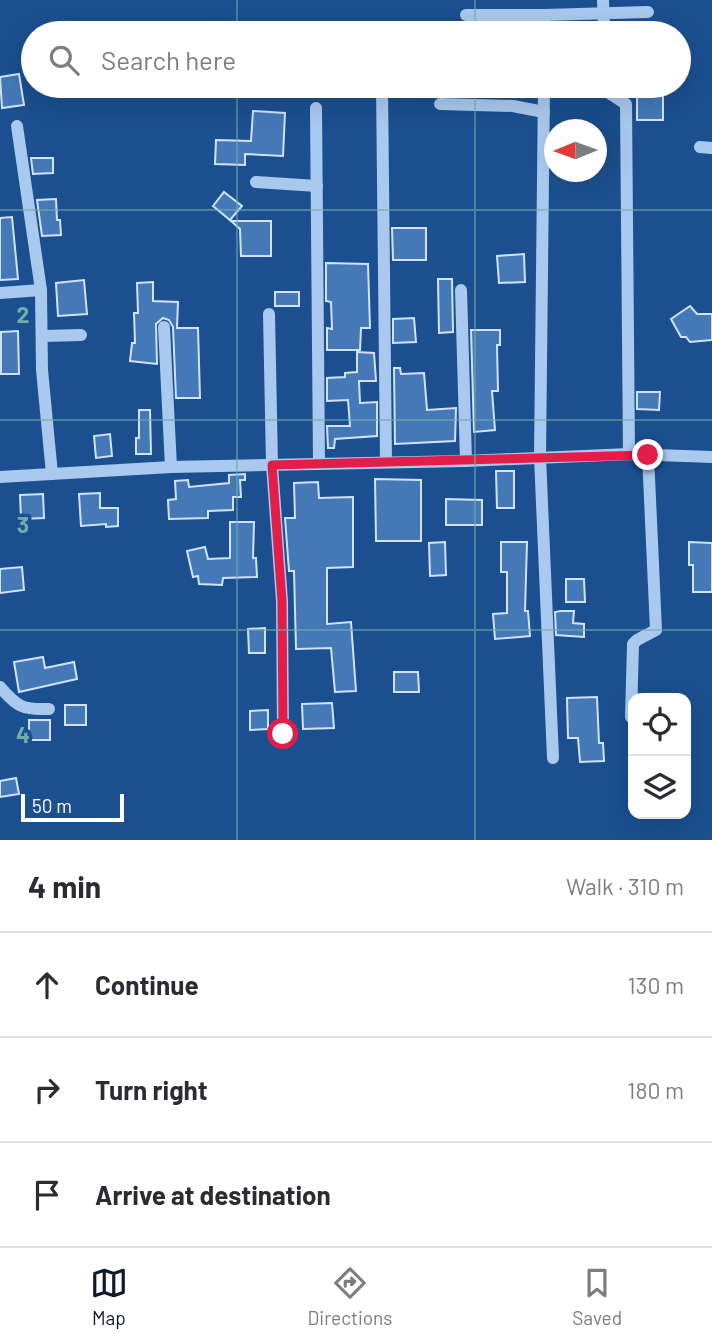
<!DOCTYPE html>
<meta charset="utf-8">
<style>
:root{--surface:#fff;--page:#f7f7f7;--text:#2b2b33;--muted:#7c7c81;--line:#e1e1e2;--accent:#111827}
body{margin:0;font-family:Barlow,sans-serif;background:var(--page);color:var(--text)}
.controls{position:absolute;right:21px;bottom:21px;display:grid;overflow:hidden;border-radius:14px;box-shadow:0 7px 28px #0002}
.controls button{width:63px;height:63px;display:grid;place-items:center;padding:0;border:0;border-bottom:2px solid var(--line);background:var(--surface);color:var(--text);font:35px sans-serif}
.compass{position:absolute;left:544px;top:119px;width:63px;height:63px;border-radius:50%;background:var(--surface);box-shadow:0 7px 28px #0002;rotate:269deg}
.scale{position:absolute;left:21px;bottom:18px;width:103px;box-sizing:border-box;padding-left:7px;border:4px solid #fff;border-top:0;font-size:19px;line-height:24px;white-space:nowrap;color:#fff;-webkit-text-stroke:5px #1b4f8f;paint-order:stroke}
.stop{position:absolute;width:21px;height:21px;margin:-16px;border:5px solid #e11d48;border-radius:50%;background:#fff}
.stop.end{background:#e11d48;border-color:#fff;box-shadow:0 2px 7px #0008}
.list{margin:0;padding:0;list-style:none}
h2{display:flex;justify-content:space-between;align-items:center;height:91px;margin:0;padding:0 28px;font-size:30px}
h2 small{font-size:23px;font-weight:400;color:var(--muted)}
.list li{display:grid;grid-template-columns:46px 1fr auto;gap:21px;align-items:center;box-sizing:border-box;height:105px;padding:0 28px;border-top:2px solid var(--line)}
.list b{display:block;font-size:26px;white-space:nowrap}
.list em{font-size:23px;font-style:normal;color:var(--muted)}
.icon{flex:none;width:38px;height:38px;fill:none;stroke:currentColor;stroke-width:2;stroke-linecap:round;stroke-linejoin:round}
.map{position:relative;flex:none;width:712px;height:840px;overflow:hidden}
.search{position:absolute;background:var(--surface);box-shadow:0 7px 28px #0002;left:21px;right:21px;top:21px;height:77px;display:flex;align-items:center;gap:18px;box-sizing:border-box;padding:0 24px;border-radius:38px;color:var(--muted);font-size:26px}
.sheet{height:406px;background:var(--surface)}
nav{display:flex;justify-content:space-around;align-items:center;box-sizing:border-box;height:98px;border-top:2px solid var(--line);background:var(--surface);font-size:19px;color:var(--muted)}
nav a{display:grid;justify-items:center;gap:4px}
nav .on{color:var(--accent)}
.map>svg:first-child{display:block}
.building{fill:#4478b7;stroke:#cfe3fa;stroke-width:2}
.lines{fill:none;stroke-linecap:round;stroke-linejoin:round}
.minor{stroke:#a9c9ee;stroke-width:12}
.route{stroke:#e11d48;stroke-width:9}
.grid{fill:none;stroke:#6fada8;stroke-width:2;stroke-opacity:0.55}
.grid-label{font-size:23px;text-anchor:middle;font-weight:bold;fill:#6fada8;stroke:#1b4f8f;stroke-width:7;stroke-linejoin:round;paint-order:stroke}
</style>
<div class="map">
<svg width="712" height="840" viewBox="0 0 712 840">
<rect width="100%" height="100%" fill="#1b4f8f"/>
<g class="building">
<path d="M 19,74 L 24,105 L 2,108 L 0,77 Z"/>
<rect x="637" y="95" width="26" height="25"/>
<path d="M 253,111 L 285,113 L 283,156 L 245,154 L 245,165 L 215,164 L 216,140 L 251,141 Z"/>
<path d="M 31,158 L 53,158 L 53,173 L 33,174 Z"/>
<path d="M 224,192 L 242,206 L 230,220 L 213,206 Z"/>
<path d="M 56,199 L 57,220 L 60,220 L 61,235 L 42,236 L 37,200 Z"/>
<path d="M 12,217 L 18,279 L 0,280 L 0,218 Z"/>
<path d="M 231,221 L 271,221 L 271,256 L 241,256 L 240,229 Z"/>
<path d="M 392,228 L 426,228 L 426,260 L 393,260 Z"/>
<path d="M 524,254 L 525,282 L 499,283 L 497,256 Z"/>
<path d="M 326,263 L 368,264 L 370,328 L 361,328 L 360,350 L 327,350 L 327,328 L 332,329 L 331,302 L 326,301 Z"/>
<path d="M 438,279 L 452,279 L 453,332 L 439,333 Z"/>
<path d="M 84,280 L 87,314 L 58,316 L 56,283 Z"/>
<path d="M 153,282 L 153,301 L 178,302 L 177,328 L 198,328 L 200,398 L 176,398 L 173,327 L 169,320 L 163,318 L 156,324 L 157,364 L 130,361 L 132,343 L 135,343 L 134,313 L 138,313 L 137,283 Z"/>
<rect x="275" y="292" width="24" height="14"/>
<path d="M 690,306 L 697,314 L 712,314 L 712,340 L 690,342 L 686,337 L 681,337 L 671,319 Z"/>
<path d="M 414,318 L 416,342 L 393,343 L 393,319 Z"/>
<path d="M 471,330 L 500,330 L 500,345 L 497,345 L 498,391 L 492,391 L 495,430 L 474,432 Z"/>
<path d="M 18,331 L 19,374 L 1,374 L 1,332 Z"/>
<path d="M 357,352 L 374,353 L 376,381 L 359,381 L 360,403 L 377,402 L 377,436 L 335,439 L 334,448 L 328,448 L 327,426 L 350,426 L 348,400 L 327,401 L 327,378 L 345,377 L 345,373 L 357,372 Z"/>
<path d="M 394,368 L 400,368 L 401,374 L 424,373 L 427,410 L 456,408 L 455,441 L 395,444 Z"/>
<path d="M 637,392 L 660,392 L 659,410 L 637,409 Z"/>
<path d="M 139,410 L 150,410 L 151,454 L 136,454 L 136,438 L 139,438 Z"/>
<path d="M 110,434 L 112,456 L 96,458 L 94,436 Z"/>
<path d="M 496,471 L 514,471 L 514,508 L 497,508 Z"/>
<path d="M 245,474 L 245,480 L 240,480 L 241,497 L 233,497 L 233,510 L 208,511 L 208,518 L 169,519 L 168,500 L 176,499 L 175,481 L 188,480 L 189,487 L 229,483 L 229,475 Z"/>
<path d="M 375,479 L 421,480 L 421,541 L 376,541 Z"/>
<path d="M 318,482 L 319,498 L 353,497 L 353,567 L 327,568 L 327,624 L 351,622 L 356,691 L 335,692 L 331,648 L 296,649 L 294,571 L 289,571 L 285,518 L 295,518 L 294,483 Z"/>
<path d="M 100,493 L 100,508 L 118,508 L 118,526 L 106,527 L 106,524 L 81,526 L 79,494 Z"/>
<path d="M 43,494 L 44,518 L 21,519 L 20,495 Z"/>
<path d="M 446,499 L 482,500 L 482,525 L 446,525 Z"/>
<path d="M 230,522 L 254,522 L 253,558 L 256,558 L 257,577 L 223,578 L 222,585 L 199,584 L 198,576 L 193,577 L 187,551 L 205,547 L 208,559 L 230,558 Z"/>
<path d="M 445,542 L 446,575 L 430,576 L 429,543 Z"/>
<path d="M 501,542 L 527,542 L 525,611 L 528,611 L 530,636 L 495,639 L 493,614 L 507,613 L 507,572 L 501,572 Z"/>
<path d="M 689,542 L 712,543 L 712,592 L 693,592 L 693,565 L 689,565 Z"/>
<path d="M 22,567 L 24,590 L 0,593 L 0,569 Z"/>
<path d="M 566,579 L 584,579 L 585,602 L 566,602 Z"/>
<path d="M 561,611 L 574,611 L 573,623 L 584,624 L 584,637 L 556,635 L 555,612 Z"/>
<path d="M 265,628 L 265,653 L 249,653 L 248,629 Z"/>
<path d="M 43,657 L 45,668 L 74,662 L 77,679 L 19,692 L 14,662 Z"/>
<path d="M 394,672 L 418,672 L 419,692 L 394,692 Z"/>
<path d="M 597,697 L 599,743 L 603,743 L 604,761 L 580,762 L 578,738 L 568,738 L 567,698 Z"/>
<path d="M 332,703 L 334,728 L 303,729 L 302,704 Z"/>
<rect x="65" y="705" width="21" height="20"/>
<path d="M 268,710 L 268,729 L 250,730 L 250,711 Z"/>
<rect x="29" y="720" width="21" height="20"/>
<path d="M 16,778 L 19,794 L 0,797 L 0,781 Z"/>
</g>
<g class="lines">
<g class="minor">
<path d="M 603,0 L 604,33"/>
<path d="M 466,15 L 544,15 L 544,33"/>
<path d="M 544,15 L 648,12"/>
<path d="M 382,86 L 386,462"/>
<path d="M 544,86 L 540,457 L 553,758"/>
<path d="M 606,86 L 606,91 L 626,104 L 629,454"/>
<path d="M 440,104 L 513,106 L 544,112"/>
<path d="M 316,108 L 319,464"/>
<path d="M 17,126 L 41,290 L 42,370 L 52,474"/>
<path d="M 700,147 L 712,148"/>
<path d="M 256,182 L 317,186"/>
<path d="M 461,290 L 466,461"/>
<path d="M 0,293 L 41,290"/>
<path d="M 269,314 L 272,465 L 282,601 L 283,734"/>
<path d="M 164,327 L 171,467"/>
<path d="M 43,336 L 81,335"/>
<path d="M 0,477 L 171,467 L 466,461 L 629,454 L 712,457"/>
<path d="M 0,687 C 17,707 23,710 49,709"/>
<path d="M 631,717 L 633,644 L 637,640 L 656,630 L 648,455"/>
</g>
</g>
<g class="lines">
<path class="route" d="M 283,734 L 282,601 L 272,465 L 648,455"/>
</g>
<path class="grid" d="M 237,0 L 237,33M 475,0 L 475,33M 237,86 L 237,840M 475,86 L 475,840M 0,210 L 712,210M 0,420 L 712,420M 0,630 L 712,630"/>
<g class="grid-label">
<text x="23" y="323">2</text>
<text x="23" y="533">3</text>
<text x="23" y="743">4</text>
</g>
</svg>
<div class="controls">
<button><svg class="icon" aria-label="locate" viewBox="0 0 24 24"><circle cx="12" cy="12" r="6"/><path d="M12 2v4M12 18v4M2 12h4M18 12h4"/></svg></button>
<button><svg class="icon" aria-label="layers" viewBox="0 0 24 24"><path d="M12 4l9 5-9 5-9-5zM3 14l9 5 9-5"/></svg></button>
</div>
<svg class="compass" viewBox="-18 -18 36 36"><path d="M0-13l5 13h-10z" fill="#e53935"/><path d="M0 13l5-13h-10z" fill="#7c7c81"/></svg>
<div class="scale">50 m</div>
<div class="stop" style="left:283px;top:734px"></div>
<div class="stop end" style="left:648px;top:455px"></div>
<div class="search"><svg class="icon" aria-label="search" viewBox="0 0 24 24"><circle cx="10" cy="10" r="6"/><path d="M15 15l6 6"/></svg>Search here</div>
</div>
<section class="sheet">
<h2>4 min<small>Walk · 310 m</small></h2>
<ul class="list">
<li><svg class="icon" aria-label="ahead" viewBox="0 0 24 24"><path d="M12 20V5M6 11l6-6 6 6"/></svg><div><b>Continue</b></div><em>130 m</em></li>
<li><svg class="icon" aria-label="right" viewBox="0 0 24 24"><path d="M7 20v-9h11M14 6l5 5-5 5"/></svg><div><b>Turn right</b></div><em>180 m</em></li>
<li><svg class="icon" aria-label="arrive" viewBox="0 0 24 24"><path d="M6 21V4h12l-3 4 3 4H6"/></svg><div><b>Arrive at destination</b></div></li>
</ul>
</section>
<nav>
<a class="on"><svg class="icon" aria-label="map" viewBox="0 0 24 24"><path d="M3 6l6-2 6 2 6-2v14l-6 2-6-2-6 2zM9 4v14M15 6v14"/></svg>Map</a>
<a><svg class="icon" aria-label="directions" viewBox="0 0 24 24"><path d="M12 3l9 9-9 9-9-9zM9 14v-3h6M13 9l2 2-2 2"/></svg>Directions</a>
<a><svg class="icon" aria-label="saved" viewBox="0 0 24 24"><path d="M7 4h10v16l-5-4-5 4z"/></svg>Saved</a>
</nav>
